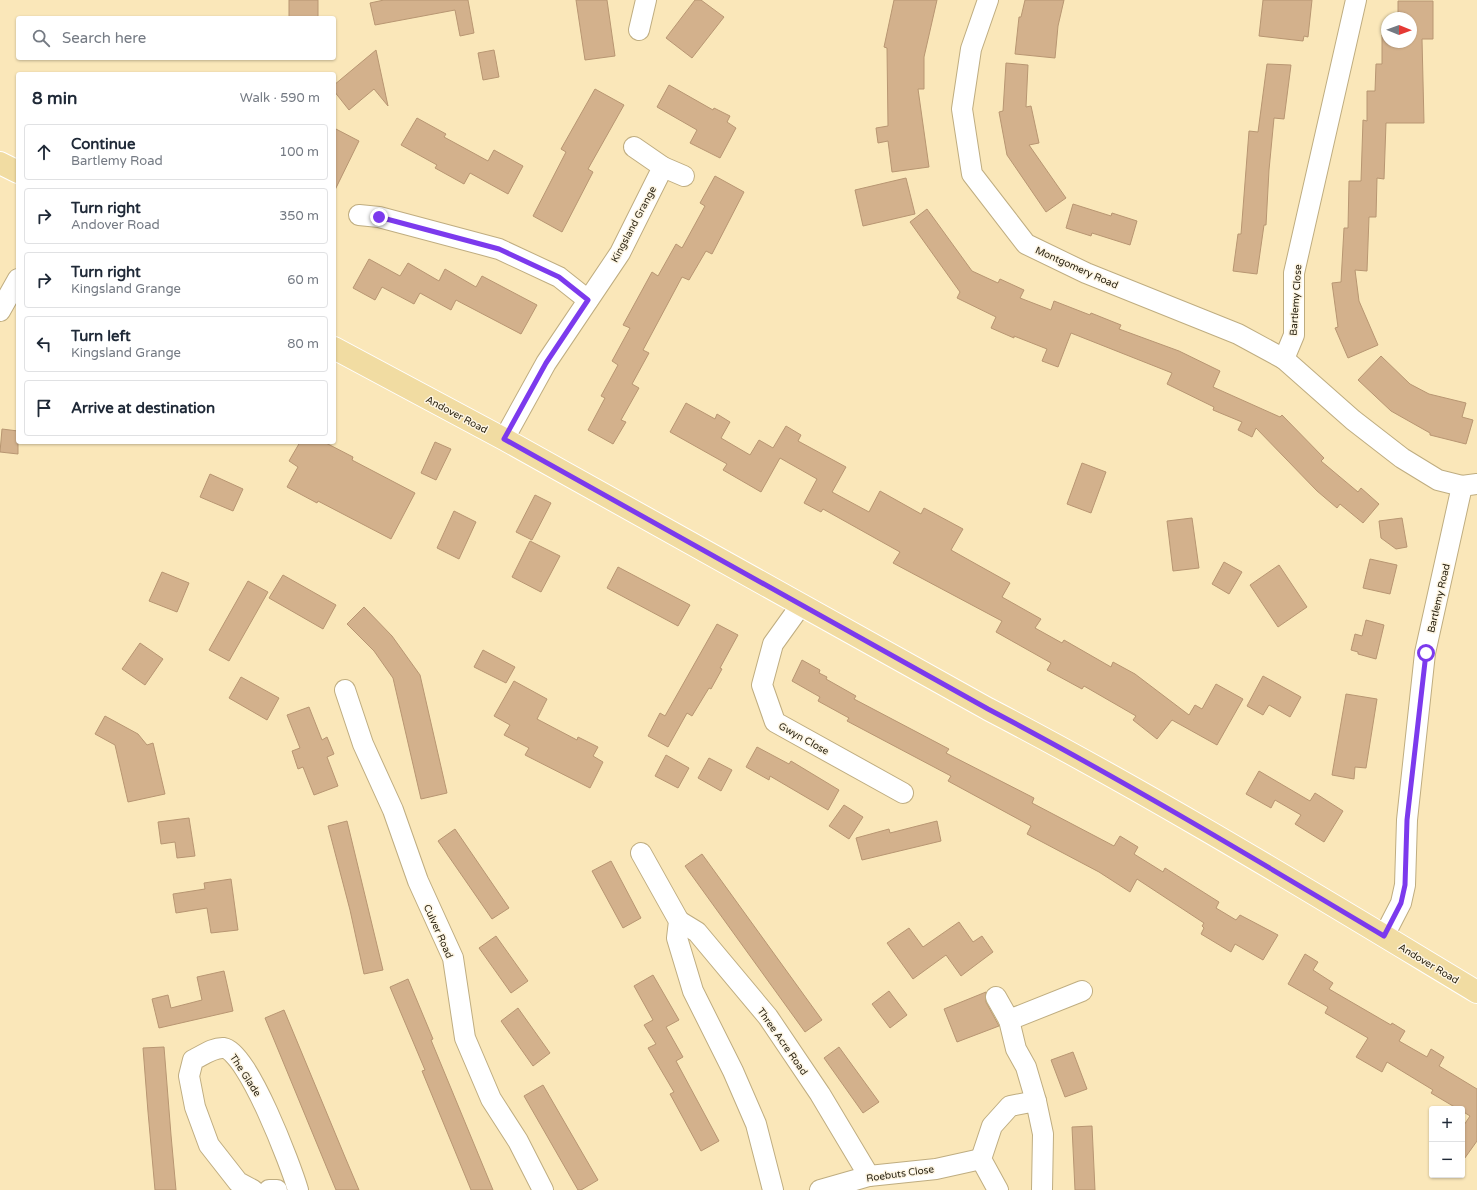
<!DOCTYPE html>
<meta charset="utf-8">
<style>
:root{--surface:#fff;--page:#f2f2f3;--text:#1f2937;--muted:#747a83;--line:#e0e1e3}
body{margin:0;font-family:"Varela Round",sans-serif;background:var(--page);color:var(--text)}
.controls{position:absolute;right:12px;bottom:12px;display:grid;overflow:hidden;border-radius:4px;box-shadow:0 1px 3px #0004}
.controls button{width:36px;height:36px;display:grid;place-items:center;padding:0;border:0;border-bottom:1px solid var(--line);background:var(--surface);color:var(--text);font:20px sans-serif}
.compass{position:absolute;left:1381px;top:12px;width:36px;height:36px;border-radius:50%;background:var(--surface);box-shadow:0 1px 3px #0004;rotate:91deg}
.stop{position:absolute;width:12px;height:12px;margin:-9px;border:3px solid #7c3aed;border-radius:50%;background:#fff}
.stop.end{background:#7c3aed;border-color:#fff;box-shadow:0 1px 4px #0008}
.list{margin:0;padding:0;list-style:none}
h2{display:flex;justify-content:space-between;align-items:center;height:52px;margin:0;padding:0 16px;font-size:17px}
h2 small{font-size:13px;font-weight:400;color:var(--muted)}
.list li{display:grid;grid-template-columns:26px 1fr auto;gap:12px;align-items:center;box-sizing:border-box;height:56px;margin:0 8px 8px;padding:0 8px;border:1px solid var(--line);border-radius:4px}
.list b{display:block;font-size:15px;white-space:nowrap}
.list p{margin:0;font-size:13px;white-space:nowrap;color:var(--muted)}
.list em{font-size:13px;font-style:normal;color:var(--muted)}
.icon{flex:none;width:22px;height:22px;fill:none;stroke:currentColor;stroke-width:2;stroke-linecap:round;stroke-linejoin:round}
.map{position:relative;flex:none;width:1477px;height:1190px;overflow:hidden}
.search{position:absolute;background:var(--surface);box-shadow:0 1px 3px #0004;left:16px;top:16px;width:320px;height:44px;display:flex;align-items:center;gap:10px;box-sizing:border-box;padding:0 14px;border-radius:4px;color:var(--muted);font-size:15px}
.panel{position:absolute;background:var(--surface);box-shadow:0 1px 3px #0004;left:16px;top:72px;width:320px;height:372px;border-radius:4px}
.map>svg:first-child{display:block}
.building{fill:#d3b18c;stroke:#b89672}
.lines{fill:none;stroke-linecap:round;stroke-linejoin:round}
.minor-casing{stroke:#bfad80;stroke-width:22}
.primary-casing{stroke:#fff;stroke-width:24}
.minor{stroke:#fff;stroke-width:20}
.primary{stroke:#f1dca2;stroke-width:22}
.route{stroke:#7c3aed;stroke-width:5}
.labels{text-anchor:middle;stroke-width:3;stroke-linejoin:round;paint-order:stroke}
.street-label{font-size:10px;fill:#251e0d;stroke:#fdf5e3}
</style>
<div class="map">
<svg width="1477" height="1190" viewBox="0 0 1477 1190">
<rect width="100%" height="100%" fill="#fae7b9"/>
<g class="building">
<rect x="289" y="0" width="29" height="18"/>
<path d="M 384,0 L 468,0 L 474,33 L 460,36 L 455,10 L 375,25 L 370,3 Z"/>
<path d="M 576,0 L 607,0 L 615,56 L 585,60 Z"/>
<path d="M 695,0 L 701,0 L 724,17 L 692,58 L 666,38 Z"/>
<path d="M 894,0 L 937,0 L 924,57 L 924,89 L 918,89 L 929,167 L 892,172 L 888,141 L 878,143 L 876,128 L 888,126 L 887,48 L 884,47 Z"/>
<path d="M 1025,0 L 1064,0 L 1058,26 L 1055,58 L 1015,54 L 1019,17 L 1021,17 Z"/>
<path d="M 1263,0 L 1312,0 L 1308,37 L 1304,36 L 1303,41 L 1259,36 Z"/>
<path d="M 1398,1 L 1433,1 L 1433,39 L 1422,39 L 1424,123 L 1386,123 L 1384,179 L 1377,178 L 1376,217 L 1369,217 L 1367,271 L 1355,270 L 1359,301 L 1378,345 L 1348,358 L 1335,328 L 1338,327 L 1332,283 L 1341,282 L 1344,228 L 1348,228 L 1349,181 L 1361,181 L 1363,120 L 1367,121 L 1367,91 L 1375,91 L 1376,64 L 1382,64 L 1382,35 L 1387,35 L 1387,42 L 1411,42 L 1411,18 L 1398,18 Z"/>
<path d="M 376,50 L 388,106 L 374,89 L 349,110 L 334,91 L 334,85 Z"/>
<path d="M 494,50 L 499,77 L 483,80 L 478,53 Z"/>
<path d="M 1006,63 L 1028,65 L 1026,107 L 1031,106 L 1039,143 L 1029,145 L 1066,198 L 1046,212 L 1007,155 L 999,112 L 1003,111 Z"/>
<path d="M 1267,64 L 1291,65 L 1284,119 L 1274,118 L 1269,170 L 1266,225 L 1264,225 L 1257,274 L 1233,271 L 1238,234 L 1241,234 L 1249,131 L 1258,132 Z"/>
<path d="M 669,85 L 713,110 L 714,108 L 730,116 L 727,122 L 736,128 L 720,158 L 690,143 L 697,130 L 657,107 Z"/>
<path d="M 595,89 L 624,105 L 588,169 L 593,172 L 562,232 L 533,216 L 566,152 L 561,149 Z"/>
<path d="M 417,118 L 446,134 L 444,137 L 488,161 L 494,150 L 523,166 L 508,194 L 470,173 L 464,184 L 435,168 L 437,165 L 401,145 Z"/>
<path d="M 334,128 L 359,141 L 334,192 Z"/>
<path d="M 715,176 L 744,192 L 712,254 L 706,251 L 689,280 L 682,277 L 643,350 L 649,353 L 632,384 L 639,388 L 621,420 L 626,422 L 613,444 L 588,430 L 605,398 L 601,396 L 618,365 L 612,361 L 630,328 L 623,325 L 652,272 L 658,276 L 676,244 L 682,248 L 705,206 L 700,203 Z"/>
<path d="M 906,178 L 915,214 L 863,226 L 855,190 Z"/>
<path d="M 1073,204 L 1111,216 L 1112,213 L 1137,221 L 1130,245 L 1092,233 L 1091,236 L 1066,228 Z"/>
<path d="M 927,209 L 972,271 L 998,283 L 1000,279 L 1024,290 L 1020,298 L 1051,310 L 1054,301 L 1090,315 L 1091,313 L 1121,325 L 1119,329 L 1179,351 L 1220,371 L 1213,387 L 1280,417 L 1282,415 L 1324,458 L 1321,461 L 1358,492 L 1361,488 L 1379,504 L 1363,523 L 1340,504 L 1337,508 L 1317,491 L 1256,428 L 1252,437 L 1238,430 L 1242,422 L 1213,410 L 1214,407 L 1167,384 L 1172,373 L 1071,333 L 1058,367 L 1042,361 L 1047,349 L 1014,336 L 1014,338 L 991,328 L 996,317 L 957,298 L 960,292 L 910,222 Z"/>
<path d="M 369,259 L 400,276 L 408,263 L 439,281 L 445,269 L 476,287 L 482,276 L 537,305 L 521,334 L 456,300 L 451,310 L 420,293 L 414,304 L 382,287 L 375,300 L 353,288 Z"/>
<path d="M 1381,356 L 1410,384 L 1429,394 L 1466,403 L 1462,417 L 1473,420 L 1466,444 L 1430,435 L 1430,433 L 1391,411 L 1358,380 Z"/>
<path d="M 686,403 L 715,419 L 717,414 L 730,422 L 721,438 L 750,455 L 759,440 L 773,448 L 786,426 L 801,435 L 798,441 L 846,467 L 832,492 L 869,512 L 880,491 L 921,514 L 924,508 L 963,529 L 951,550 L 1010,583 L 1002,597 L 1041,619 L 1035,628 L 1062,643 L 1064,640 L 1111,667 L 1113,662 L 1135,674 L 1189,715 L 1195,705 L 1202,709 L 1216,684 L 1243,699 L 1217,745 L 1172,720 L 1157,739 L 1133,720 L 1136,716 L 1084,686 L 1082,689 L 1047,670 L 1051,663 L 996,632 L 1002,621 L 893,563 L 900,552 L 823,509 L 821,512 L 804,503 L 817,479 L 780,458 L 761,492 L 723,470 L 727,464 L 670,432 Z"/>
<path d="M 2,429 L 18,431 L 18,454 L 0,452 Z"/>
<path d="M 300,442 L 324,442 L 353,457 L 352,460 L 415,493 L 391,539 L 318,501 L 317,503 L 287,487 L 298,467 L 289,461 Z"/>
<path d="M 435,442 L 451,449 L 436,480 L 421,473 Z"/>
<path d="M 1082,463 L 1106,472 L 1091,513 L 1067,504 Z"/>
<path d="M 210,474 L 243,489 L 233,511 L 200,497 Z"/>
<path d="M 535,495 L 551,503 L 532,540 L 516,532 Z"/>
<path d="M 454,511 L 476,522 L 459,559 L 437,548 Z"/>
<path d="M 1192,518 L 1199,568 L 1173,571 L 1167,521 Z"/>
<path d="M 1402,518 L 1407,547 L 1396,549 L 1381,538 L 1379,521 Z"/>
<path d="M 530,541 L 560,556 L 541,592 L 512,577 Z"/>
<path d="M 1370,559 L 1397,565 L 1390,594 L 1363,588 Z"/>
<path d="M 1224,562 L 1242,572 L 1229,594 L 1212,584 Z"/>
<path d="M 1279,565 L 1307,607 L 1278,627 L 1250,585 Z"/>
<path d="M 618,567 L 690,605 L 678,626 L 607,588 Z"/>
<path d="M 162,572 L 189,583 L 177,612 L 149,601 Z"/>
<path d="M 283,575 L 336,605 L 323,629 L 269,598 Z"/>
<path d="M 248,581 L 268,592 L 229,661 L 209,650 Z"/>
<path d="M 364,607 L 392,636 L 420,675 L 447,793 L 421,799 L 393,678 L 374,651 L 347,624 Z"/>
<path d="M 1366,620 L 1384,625 L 1376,659 L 1358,654 L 1358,652 L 1351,650 L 1355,634 L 1362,636 Z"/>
<path d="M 717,624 L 738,635 L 720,668 L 722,669 L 711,689 L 709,688 L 692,716 L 687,713 L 668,747 L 648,736 L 660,713 L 665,716 Z"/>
<path d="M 140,643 L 163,659 L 145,685 L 122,669 Z"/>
<path d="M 483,650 L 515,667 L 506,683 L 474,667 Z"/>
<path d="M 802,660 L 820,670 L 819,673 L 827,677 L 826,679 L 856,696 L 854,699 L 949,749 L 946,753 L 1034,798 L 1032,803 L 1114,846 L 1120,836 L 1138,847 L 1134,854 L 1163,872 L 1165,868 L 1219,902 L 1216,908 L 1236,920 L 1240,915 L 1278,935 L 1263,960 L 1235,944 L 1231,952 L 1201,934 L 1204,928 L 1202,926 L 1204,923 L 1137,879 L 1130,892 L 1099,872 L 1027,834 L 1031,826 L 948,781 L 951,776 L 847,721 L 849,718 L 818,701 L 820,697 L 792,681 Z"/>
<path d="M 1263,676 L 1301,697 L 1290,717 L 1269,705 L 1263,715 L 1247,706 Z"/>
<path d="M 241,677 L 279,698 L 267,720 L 229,698 Z"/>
<path d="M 514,681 L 547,699 L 537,719 L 577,740 L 578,737 L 598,747 L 593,756 L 603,762 L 590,788 L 525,755 L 529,748 L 504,735 L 510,725 L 494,716 Z"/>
<path d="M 1346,694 L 1377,699 L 1366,768 L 1355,767 L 1354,779 L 1332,775 Z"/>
<path d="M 309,707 L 322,740 L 327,737 L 334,754 L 327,757 L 338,786 L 314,795 L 303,767 L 298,769 L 292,751 L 300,748 L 287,715 Z"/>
<path d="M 105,716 L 138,734 L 147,745 L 153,743 L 165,794 L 128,802 L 115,745 L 95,734 Z"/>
<path d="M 757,747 L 789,764 L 791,761 L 839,790 L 828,810 L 770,776 L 769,780 L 746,767 Z"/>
<path d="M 666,755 L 689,768 L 678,788 L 655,776 Z"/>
<path d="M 709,758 L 732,770 L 721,791 L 698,778 Z"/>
<path d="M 1259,771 L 1310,801 L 1315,793 L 1343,811 L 1324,842 L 1295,824 L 1301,815 L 1275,800 L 1271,808 L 1246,794 Z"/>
<path d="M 844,805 L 863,817 L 849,839 L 829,826 Z"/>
<path d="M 189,818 L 195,856 L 177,858 L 175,842 L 161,844 L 158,822 Z"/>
<path d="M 347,821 L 383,970 L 364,974 L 350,910 L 328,826 Z"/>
<path d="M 937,821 L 941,841 L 862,860 L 856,838 L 889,829 L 890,833 Z"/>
<path d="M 455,829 L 509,908 L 492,919 L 438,841 Z"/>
<path d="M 702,854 L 822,1020 L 805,1032 L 685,866 Z"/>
<path d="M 611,861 L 641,918 L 623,928 L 592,871 Z"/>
<path d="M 231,879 L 238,930 L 211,933 L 207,908 L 176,913 L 173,894 L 205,889 L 204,883 Z"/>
<path d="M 959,922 L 973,942 L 982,936 L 993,952 L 961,976 L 946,955 L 913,979 L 887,943 L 909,928 L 923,947 Z"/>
<path d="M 496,936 L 528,981 L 511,993 L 479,948 Z"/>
<path d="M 1305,954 L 1318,962 L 1313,970 L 1333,983 L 1329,989 L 1391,1025 L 1392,1023 L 1405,1031 L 1399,1041 L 1427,1057 L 1431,1049 L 1444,1057 L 1439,1066 L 1477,1089 L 1477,1141 L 1462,1162 L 1462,1128 L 1470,1116 L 1462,1111 L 1462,1109 L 1458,1109 L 1431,1093 L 1433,1090 L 1387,1062 L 1382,1072 L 1356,1057 L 1368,1038 L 1325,1013 L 1328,1007 L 1288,984 Z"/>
<path d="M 224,971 L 233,1011 L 159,1028 L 152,999 L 168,995 L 171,1008 L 202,1000 L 197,977 Z"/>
<path d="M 653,975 L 679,1020 L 666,1027 L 683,1057 L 676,1061 L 719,1141 L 701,1151 L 670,1094 L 674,1092 L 648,1048 L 656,1044 L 644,1025 L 653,1020 L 634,986 Z"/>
<path d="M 408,979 L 433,1039 L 431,1040 L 493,1190 L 471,1190 L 422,1071 L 425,1070 L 390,987 Z"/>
<path d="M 889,991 L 907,1015 L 890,1028 L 872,1004 Z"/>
<path d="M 986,992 L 986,1002 L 999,1026 L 957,1042 L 944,1009 Z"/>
<path d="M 518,1008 L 550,1053 L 533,1066 L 501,1021 Z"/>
<path d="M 284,1010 L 345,1157 L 359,1190 L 336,1190 L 265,1018 Z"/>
<path d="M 164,1047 L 171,1135 L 176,1190 L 155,1190 L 148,1112 L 143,1048 Z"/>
<path d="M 839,1047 L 879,1102 L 863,1113 L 824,1058 Z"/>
<path d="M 1073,1052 L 1087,1089 L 1065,1097 L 1051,1060 Z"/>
<path d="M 543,1085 L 598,1180 L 581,1190 L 578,1190 L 524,1096 Z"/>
<path d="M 1092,1126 L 1095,1190 L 1075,1190 L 1072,1127 Z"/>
</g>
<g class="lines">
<g class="minor-casing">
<g id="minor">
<path d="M 988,0 L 971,49 L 962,109 L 972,174 L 1026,244 L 1086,273 L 1238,334 L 1284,359"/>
<path d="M 1356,0 L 1294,273 L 1294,335 L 1284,359 L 1353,420 L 1402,458 L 1438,480 L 1462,486"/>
<path d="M 639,30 L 646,0"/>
<path d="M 634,147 L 663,167 L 684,176"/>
<path d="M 359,215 L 379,217 L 499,249 L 559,277 L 588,300"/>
<path d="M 0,311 L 18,279"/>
<path d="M 504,439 L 546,363 L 620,253 L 663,167"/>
<path d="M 801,605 L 773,644 L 762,685 L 775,722 L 903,793"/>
<path d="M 345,690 L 363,744 L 393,810 L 418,881 L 453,958 L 465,1038 L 491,1099 L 518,1141 L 543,1190"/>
<path d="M 641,853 L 679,921 L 677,938 L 693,991 L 733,1071 L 756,1124 L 773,1190"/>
<path d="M 679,921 L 697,932 L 768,1017 L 820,1094 L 869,1176"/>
<path d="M 1384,936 L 1401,903 L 1405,885 L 1407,820 L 1425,653 L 1462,486 L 1477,484"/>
<path d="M 996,997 L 1009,1020 L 1082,991"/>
<path d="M 1009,1020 L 1016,1049 L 1026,1067 L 1036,1101"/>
<path d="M 253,1190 L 238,1182 L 209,1145 L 195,1107 L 189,1076 L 193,1060 C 202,1056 213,1047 224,1048 C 248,1052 291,1166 298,1190"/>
<path d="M 269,1190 L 277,1190"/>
<path d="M 820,1190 L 869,1176 L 936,1169 L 981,1159"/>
<path d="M 998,1190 L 981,1159 L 992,1126 L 1010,1106 L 1036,1101 L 1043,1134 L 1042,1190"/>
</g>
</g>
<g class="primary-casing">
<g id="primary">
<path d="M 0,163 L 18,172"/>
<path d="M 334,348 L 504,439 L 988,709 C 1155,796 1316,895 1477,992"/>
</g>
</g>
<use href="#minor" class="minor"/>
<use href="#primary" class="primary"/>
</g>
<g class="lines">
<path class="route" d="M 379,217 L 499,249 L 559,277 L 588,300 L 546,363 L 504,439 L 988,709 C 1123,780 1253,858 1384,936 L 1401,903 L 1405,885 L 1407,820 L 1426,653"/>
</g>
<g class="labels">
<g class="street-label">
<text transform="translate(633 224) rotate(-62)" y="4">Kingsland Grange</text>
<text transform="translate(1077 267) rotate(24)" y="4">Montgomery Road</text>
<text transform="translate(1295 300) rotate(-86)" y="4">Bartlemy Close</text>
<text transform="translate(457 414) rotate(28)" y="4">Andover Road</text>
<text transform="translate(1438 598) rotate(-77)" y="4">Bartlemy Road</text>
<text transform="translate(804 738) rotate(29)" y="4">Gwyn Close</text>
<text transform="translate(439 931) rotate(66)" y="4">Culver Road</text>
<text transform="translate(1429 963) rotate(31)" y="4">Andover Road</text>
<text transform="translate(783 1041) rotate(55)" y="4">Three Acre Road</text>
<text transform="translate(246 1075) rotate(57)" y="4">The Glade</text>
<text transform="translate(900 1173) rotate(-8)" y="4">Roebuts Close</text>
</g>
</g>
</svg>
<div class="controls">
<button>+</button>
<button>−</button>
</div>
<svg class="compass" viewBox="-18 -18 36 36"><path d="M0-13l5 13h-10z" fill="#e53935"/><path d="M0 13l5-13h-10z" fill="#747a83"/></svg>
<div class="stop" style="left:1426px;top:653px"></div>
<div class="stop end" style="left:379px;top:217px"></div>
<div class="search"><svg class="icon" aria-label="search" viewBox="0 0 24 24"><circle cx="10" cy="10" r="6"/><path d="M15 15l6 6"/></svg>Search here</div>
<section class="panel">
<h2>8 min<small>Walk · 590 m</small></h2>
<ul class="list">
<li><svg class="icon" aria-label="ahead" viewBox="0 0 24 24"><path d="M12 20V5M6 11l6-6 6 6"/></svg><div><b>Continue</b><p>Bartlemy Road</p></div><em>100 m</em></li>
<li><svg class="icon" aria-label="right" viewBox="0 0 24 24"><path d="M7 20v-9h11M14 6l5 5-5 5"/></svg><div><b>Turn right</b><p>Andover Road</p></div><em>350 m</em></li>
<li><svg class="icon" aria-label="right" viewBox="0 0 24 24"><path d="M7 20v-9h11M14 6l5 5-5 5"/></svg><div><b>Turn right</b><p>Kingsland Grange</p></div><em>60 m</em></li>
<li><svg class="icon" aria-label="left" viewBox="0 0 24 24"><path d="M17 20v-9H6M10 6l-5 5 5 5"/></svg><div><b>Turn left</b><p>Kingsland Grange</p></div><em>80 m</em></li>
<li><svg class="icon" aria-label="arrive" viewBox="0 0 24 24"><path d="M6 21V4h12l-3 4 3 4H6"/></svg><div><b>Arrive at destination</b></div></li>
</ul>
</section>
</div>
